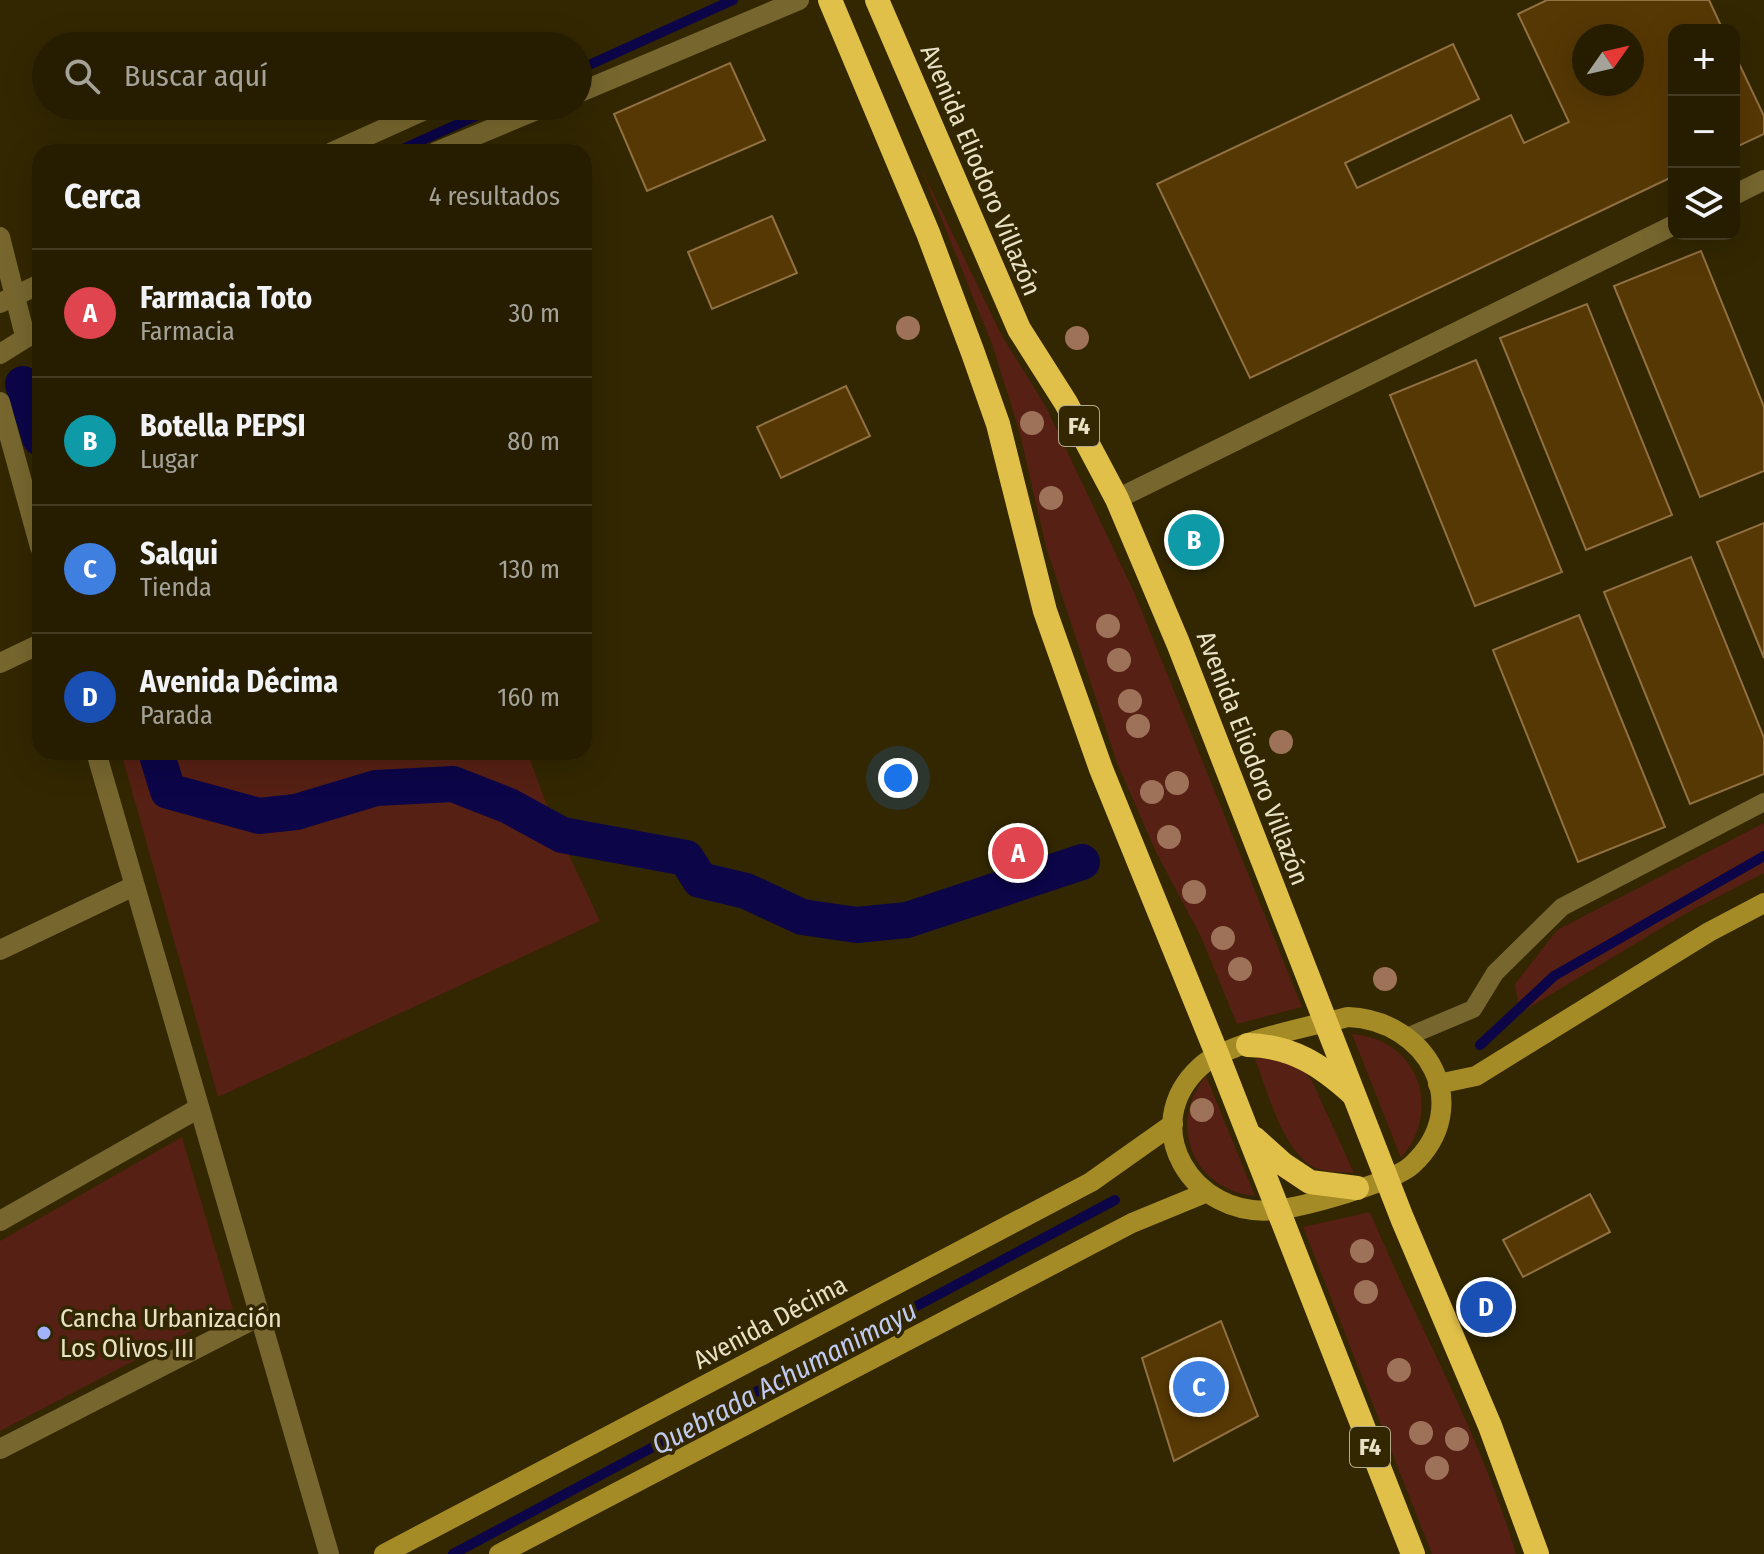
<!DOCTYPE html>
<html lang="es">
<meta charset="utf-8">
<style>
:root{--surface:#261d00;--page:#2e260a;--text:#f1f3f6;--muted:#a4a299;--line:#423b22;--accent:#a2b2fd}
body{margin:0;font-family:"Fira Sans Condensed",sans-serif;background:var(--page);color:var(--text)}
.controls{position:absolute;right:24px;top:24px;display:grid;overflow:hidden;border-radius:16px;box-shadow:0 8px 32px #0002}
.controls button{width:72px;height:72px;display:grid;place-items:center;padding:0;border:0;border-bottom:2px solid var(--line);background:var(--surface);color:var(--text);font:40px sans-serif}
.compass{position:absolute;left:1572px;top:24px;width:72px;height:72px;border-radius:50%;background:var(--surface);box-shadow:0 8px 32px #0002;rotate:56deg}
.you{position:absolute;left:898px;top:778px;width:28px;height:28px;margin:-20px;border:6px solid #fff;border-radius:50%;background:#1a73e8;box-shadow:0 0 0 12px #1a73e833}
.badge{display:grid;place-items:center;width:52px;height:52px;border-radius:50%;background:var(--accent);color:#fff;font-size:26px;font-weight:700}
.pin{position:absolute;translate:-50% -50%;border:4px solid #fff;box-shadow:0 2px 8px #0006}
.list{margin:0;padding:0;list-style:none}
h2{display:flex;justify-content:space-between;align-items:center;height:104px;margin:0;padding:0 32px;font-size:34px}
h2 small{font-size:26px;font-weight:400;color:var(--muted)}
.list li{display:grid;grid-template-columns:52px 1fr auto;gap:24px;align-items:center;box-sizing:border-box;height:128px;padding:0 32px;border-top:2px solid var(--line)}
.list b{display:block;font-size:30px;white-space:nowrap}
.list p{margin:0;font-size:26px;white-space:nowrap;color:var(--muted)}
.list em{font-size:26px;font-style:normal;color:var(--muted)}
.icon{flex:none;width:44px;height:44px;fill:none;stroke:currentColor;stroke-width:2;stroke-linecap:round;stroke-linejoin:round}
.map{position:relative;flex:none;width:1764px;height:1554px;overflow:hidden}
.search{position:absolute;background:var(--surface);box-shadow:0 8px 32px #0002;left:32px;top:32px;width:560px;height:88px;display:flex;align-items:center;gap:20px;box-sizing:border-box;padding:0 28px;border-radius:44px;color:var(--muted);font-size:30px}
.panel{position:absolute;background:var(--surface);box-shadow:0 8px 32px #0002;left:32px;top:144px;width:560px;height:616px;border-radius:24px}
.map>svg:first-child{display:block}
.green{fill:#562014}
.lines{fill:none;stroke-linecap:round;stroke-linejoin:round}
.stream{stroke:#0c0548;stroke-width:10}
.canal{stroke:#0c0548;stroke-width:36}
.building{fill:#563804;stroke:#917042;stroke-width:2;fill-rule:evenodd}
.lane{stroke:#77672f;stroke-width:18}
.street{stroke:#77672f;stroke-width:20}
.secondary{stroke:#a58b26;stroke-width:20}
.highway{stroke:#e0c049;stroke-width:24}
.tree{fill:#9e7258}
.poi-dot{fill:#a2b2fd;stroke:#322700;stroke-width:3}
.labels{text-anchor:middle;stroke-width:7;stroke-linejoin:round;paint-order:stroke}
.shield{fill:#322700;stroke:#b2a98a;stroke-width:2}
.shield-label{font-size:24px;font-weight:bold;fill:#e9e1c5}
.street-label{font-size:26px;fill:#e9e1c5;stroke:#322700}
.poi-label{font-size:26px;fill:#e9e1c5;stroke:#322700;text-anchor:start}
.water-label{font-size:28px;font-style:italic;fill:#bfc9f1;stroke:#322700}
</style>
<div class="map">
<svg width="1764" height="1554" viewBox="0 0 1764 1554">
<rect width="100%" height="100%" fill="#322700"/>
<g class="green">
<path d="M 920,166 L 1002,336 L 1046,407 L 1134,592 L 1302,1007 L 1237,1024 L 1201,937 L 1156,852 L 1117,763 L 1046,547 L 1019,430 L 992,344 Z"/>
<path d="M 121,752 L 527,752 L 552,819 L 600,921 L 218,1097 Z"/>
<path d="M 1764,823 L 1764,873 L 1685,914 L 1520,1013 L 1515,984 L 1557,930 Z"/>
<path d="M 1352,1034 C 1418,1039 1443,1109 1401,1158 Z"/>
<path d="M 1268,1055 L 1301,1068 L 1312,1081 L 1354,1173 C 1342,1172 1327,1173 1316,1168 C 1284,1155 1267,1090 1255,1059 Z"/>
<path d="M 1206,1076 L 1255,1196 C 1193,1190 1166,1124 1206,1076 Z"/>
<path d="M 182,1137 L 233,1309 L 0,1431 L 0,1241 Z"/>
<path d="M 1370,1212 C 1418,1327 1481,1434 1516,1554 L 1432,1554 L 1303,1227 Z"/>
</g>
<g class="lines">
<g class="stream">
<path d="M 578,70 L 733,0"/>
<path d="M 396,152 L 498,106"/>
<path d="M 1480,1045 L 1554,976 L 1764,856"/>
<path d="M 453,1554 L 1115,1200"/>
</g>
<g class="canal">
<path d="M 23,384 L 40,438"/>
<path d="M 156,752 L 168,791 L 259,816 L 296,812 L 376,788 L 453,784 L 509,806 L 562,835 L 686,858 L 700,880 L 746,891 L 802,917 L 857,925 L 907,920 L 1082,862"/>
</g>
</g>
<g class="building">
<path d="M 1547,0 L 1709,0 L 1723,30 L 1674,30 L 1674,176 L 1250,378 L 1157,184 L 1453,44 L 1479,99 L 1345,163 L 1357,188 L 1511,115 L 1524,143 L 1569,122 L 1518,14 ZM 1584,36 L 1632,36 L 1632,84 L 1584,84 Z"/>
<path d="M 1734,53 L 1764,116 L 1764,134 L 1734,148 Z"/>
<path d="M 730,63 L 765,140 L 647,191 L 614,114 Z"/>
<path d="M 772,216 L 797,273 L 712,309 L 688,252 Z"/>
<path d="M 1701,251 L 1764,407 L 1764,471 L 1700,497 L 1614,286 Z"/>
<path d="M 1587,304 L 1672,515 L 1586,550 L 1500,338 Z"/>
<path d="M 1476,360 L 1562,572 L 1475,606 L 1390,395 Z"/>
<path d="M 846,386 L 870,436 L 781,478 L 757,427 Z"/>
<path d="M 1764,523 L 1764,658 L 1717,542 Z"/>
<circle cx="1195" cy="541" r="7"/>
<path d="M 1691,557 L 1764,738 L 1764,774 L 1690,804 L 1604,592 Z"/>
<path d="M 1579,615 L 1665,827 L 1578,862 L 1493,650 Z"/>
<path d="M 1590,1194 L 1610,1232 L 1523,1277 L 1503,1240 Z"/>
<path d="M 1221,1321 L 1258,1416 L 1174,1461 L 1142,1358 Z"/>
</g>
<g class="lines">
<path class="lane" d="M 1409,1036 L 1473,1009 L 1495,973 L 1562,907 L 1764,802"/>
<g class="street">
<path d="M 578,93 L 799,0"/>
<path d="M 332,152 L 434,106"/>
<path d="M 436,152 L 546,106"/>
<path d="M 1734,195 L 1764,180"/>
<path d="M 0,237 L 25,336"/>
<path d="M 0,303 L 40,284"/>
<path d="M 0,354 L 40,329"/>
<path d="M 0,402 L 40,547"/>
<path d="M 1117,499 L 1674,225"/>
<path d="M 0,663 L 40,644"/>
<path d="M 96,752 L 329,1554"/>
<path d="M 0,950 L 132,887"/>
<path d="M 0,1221 L 199,1108"/>
<path d="M 0,1449 L 258,1317"/>
</g>
<g class="secondary">
<path d="M 1348,1017 C 1427,1020 1476,1106 1412,1165 C 1392,1183 1303,1207 1275,1210 C 1192,1219 1136,1126 1200,1067 C 1224,1043 1312,1026 1348,1017 Z"/>
<path d="M 1438,1084 L 1476,1076 L 1709,932 L 1764,903"/>
<path d="M 384,1554 L 1091,1182 L 1173,1124"/>
<path d="M 499,1554 L 1132,1223 L 1205,1193"/>
</g>
<g class="highway">
<path d="M 830,0 L 928,233 L 973,353 L 998,424 L 1045,611 L 1101,769 L 1217,1054 L 1413,1554"/>
<path d="M 877,0 L 1019,329 L 1066,403 L 1117,499 L 1178,643 L 1402,1218 L 1490,1426 L 1537,1554"/>
<path d="M 1248,1045 C 1292,1046 1321,1065 1353,1094"/>
<path d="M 1254,1138 L 1283,1164 L 1310,1182 L 1357,1188"/>
</g>
</g>
<g class="tree">
<circle cx="908" cy="328" r="12"/>
<circle cx="1077" cy="338" r="12"/>
<circle cx="1032" cy="423" r="12"/>
<circle cx="1051" cy="498" r="12"/>
<circle cx="1108" cy="626" r="12"/>
<circle cx="1119" cy="660" r="12"/>
<circle cx="1130" cy="701" r="12"/>
<circle cx="1138" cy="726" r="12"/>
<circle cx="1281" cy="742" r="12"/>
<circle cx="1177" cy="783" r="12"/>
<circle cx="1152" cy="792" r="12"/>
<circle cx="1169" cy="837" r="12"/>
<circle cx="1194" cy="892" r="12"/>
<circle cx="1223" cy="938" r="12"/>
<circle cx="1240" cy="969" r="12"/>
<circle cx="1385" cy="979" r="12"/>
<circle cx="1202" cy="1110" r="12"/>
<circle cx="1362" cy="1251" r="12"/>
<circle cx="1366" cy="1292" r="12"/>
<circle cx="1399" cy="1370" r="12"/>
<circle cx="1421" cy="1433" r="12"/>
<circle cx="1457" cy="1439" r="12"/>
<circle cx="1437" cy="1468" r="12"/>
</g>
<circle class="poi-dot" cx="44" cy="1333" r="8"/>
<g class="labels">
<g class="shield">
<rect x="1059" y="406" width="40" height="40" rx="6"/>
<rect x="1350" y="1427" width="40" height="40" rx="6"/>
</g>
<g class="shield-label">
<text x="1079" y="434">F4</text>
<text x="1370" y="1455">F4</text>
</g>
<g class="street-label">
<text transform="translate(981 170) rotate(67)" y="9">Avenida Eliodoro Villazón</text>
<text transform="translate(1253 758) rotate(69)" y="9">Avenida Eliodoro Villazón</text>
<text transform="translate(770 1322) rotate(-28)" y="9">Avenida Décima</text>
</g>
<g class="poi-label">
<text x="60" y="1327">Cancha Urbanización<tspan x="60" dy="30">Los Olivos III</tspan></text>
</g>
<g class="water-label">
<text transform="translate(784 1377) rotate(-28)" y="10">Quebrada Achumanimayu</text>
</g>
</g>
</svg>
<div class="controls">
<button>+</button>
<button>−</button>
<button><svg class="icon" aria-label="layers" viewBox="0 0 24 24"><path d="M12 4l9 5-9 5-9-5zM3 14l9 5 9-5"/></svg></button>
</div>
<svg class="compass" viewBox="-18 -18 36 36"><path d="M0-13l5 13h-10z" fill="#e53935"/><path d="M0 13l5-13h-10z" fill="#a4a299"/></svg>
<div class="you"></div>
<div class="pin badge" style="left:1018px;top:853px;background:#e0444e">A</div>
<div class="pin badge" style="left:1194px;top:540px;background:#0f9aa8">B</div>
<div class="pin badge" style="left:1199px;top:1387px;background:#3f7fe0">C</div>
<div class="pin badge" style="left:1486px;top:1307px;background:#1a4fb4">D</div>
<div class="search"><svg class="icon" aria-label="search" viewBox="0 0 24 24"><circle cx="10" cy="10" r="6"/><path d="M15 15l6 6"/></svg>Buscar aquí</div>
<section class="panel">
<h2>Cerca<small>4 resultados</small></h2>
<ul class="list">
<li><span class="badge" style="background:#e0444e">A</span><div><b>Farmacia Toto</b><p>Farmacia</p></div><em>30 m</em></li>
<li><span class="badge" style="background:#0f9aa8">B</span><div><b>Botella PEPSI</b><p>Lugar</p></div><em>80 m</em></li>
<li><span class="badge" style="background:#3f7fe0">C</span><div><b>Salqui</b><p>Tienda</p></div><em>130 m</em></li>
<li><span class="badge" style="background:#1a4fb4">D</span><div><b>Avenida Décima</b><p>Parada</p></div><em>160 m</em></li>
</ul>
</section>
</div>
